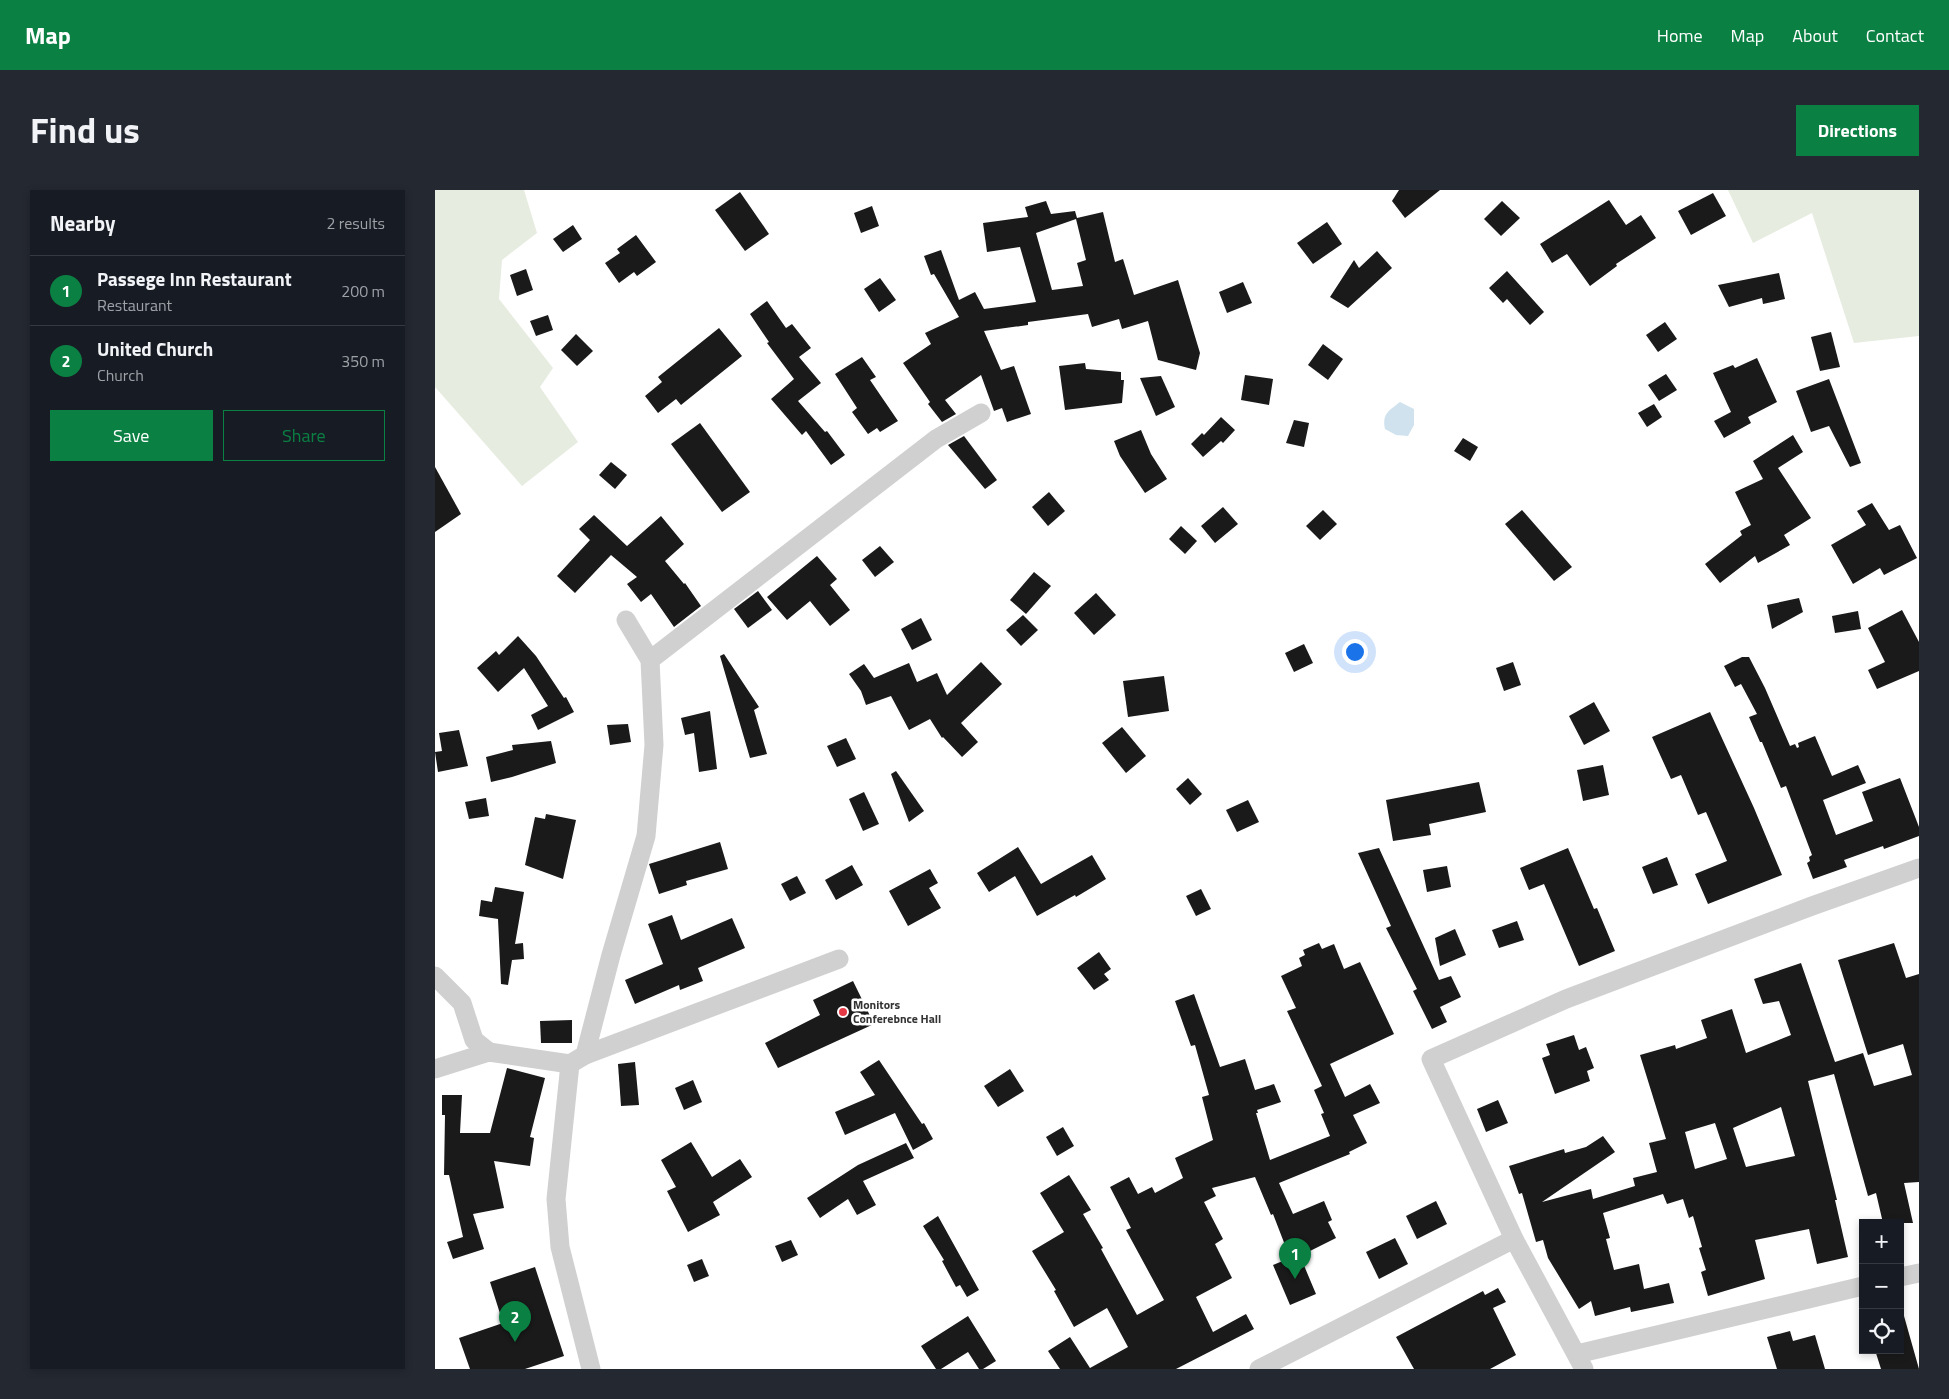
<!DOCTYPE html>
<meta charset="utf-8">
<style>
:root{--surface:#171b24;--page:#242831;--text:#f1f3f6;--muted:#9ea1a6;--line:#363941;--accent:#0b8043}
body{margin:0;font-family:"Titillium Web",sans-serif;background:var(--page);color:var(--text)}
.controls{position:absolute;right:15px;bottom:15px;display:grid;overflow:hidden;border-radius:0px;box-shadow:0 2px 8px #0003}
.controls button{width:45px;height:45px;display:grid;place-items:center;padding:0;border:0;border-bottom:1px solid var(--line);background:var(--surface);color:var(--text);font:25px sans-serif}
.you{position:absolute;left:919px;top:461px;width:18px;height:18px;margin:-12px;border:4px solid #fff;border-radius:50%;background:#1a73e8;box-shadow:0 0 0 8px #1a73e833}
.badge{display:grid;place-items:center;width:32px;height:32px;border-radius:50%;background:var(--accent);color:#fff;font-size:16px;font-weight:700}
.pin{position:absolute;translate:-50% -41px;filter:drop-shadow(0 1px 2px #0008)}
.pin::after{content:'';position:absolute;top:26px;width:18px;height:15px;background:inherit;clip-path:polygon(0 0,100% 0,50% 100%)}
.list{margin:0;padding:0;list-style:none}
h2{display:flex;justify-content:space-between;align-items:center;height:65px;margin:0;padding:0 20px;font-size:21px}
h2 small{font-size:16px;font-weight:400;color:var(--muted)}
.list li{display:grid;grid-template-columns:32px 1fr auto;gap:15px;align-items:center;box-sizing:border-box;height:70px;padding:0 20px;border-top:1px solid var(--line)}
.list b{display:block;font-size:19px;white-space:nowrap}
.list p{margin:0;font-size:16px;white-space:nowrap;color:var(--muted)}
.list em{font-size:16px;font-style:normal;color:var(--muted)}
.actions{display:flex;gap:10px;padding:15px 20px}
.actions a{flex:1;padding:11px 0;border:1px solid var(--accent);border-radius:0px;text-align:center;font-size:18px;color:var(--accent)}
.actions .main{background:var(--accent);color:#fff}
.icon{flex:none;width:28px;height:28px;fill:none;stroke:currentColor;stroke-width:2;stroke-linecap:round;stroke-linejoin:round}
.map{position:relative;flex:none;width:1484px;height:1179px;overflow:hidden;border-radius:0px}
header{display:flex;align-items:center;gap:30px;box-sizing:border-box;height:70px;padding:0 25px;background:var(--accent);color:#fff}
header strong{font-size:24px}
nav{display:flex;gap:28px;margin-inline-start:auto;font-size:18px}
.intro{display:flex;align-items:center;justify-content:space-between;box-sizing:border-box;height:120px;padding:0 30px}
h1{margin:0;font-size:35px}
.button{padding:12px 22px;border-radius:0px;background:var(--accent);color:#fff;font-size:18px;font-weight:700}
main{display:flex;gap:30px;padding:0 30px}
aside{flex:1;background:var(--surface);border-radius:0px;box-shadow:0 2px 8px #0003}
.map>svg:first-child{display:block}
.green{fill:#e6ecdf}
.water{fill:#cfe2ee}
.building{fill:#1a1a1a;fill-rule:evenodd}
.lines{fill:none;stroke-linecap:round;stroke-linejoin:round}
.minor{stroke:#d0d0d0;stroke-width:19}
.poi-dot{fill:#e63946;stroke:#fff;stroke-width:2}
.labels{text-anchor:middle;stroke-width:5;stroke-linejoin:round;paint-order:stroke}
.poi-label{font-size:12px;font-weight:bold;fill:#333;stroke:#fff;text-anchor:start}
</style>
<header>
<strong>Map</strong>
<nav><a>Home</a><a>Map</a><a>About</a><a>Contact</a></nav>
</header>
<div class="intro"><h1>Find us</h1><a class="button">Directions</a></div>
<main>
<aside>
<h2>Nearby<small>2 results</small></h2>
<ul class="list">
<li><span class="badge">1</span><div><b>Passege Inn Restaurant</b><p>Restaurant</p></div><em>200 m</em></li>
<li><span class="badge">2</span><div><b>United Church</b><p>Church</p></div><em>350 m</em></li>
</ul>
<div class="actions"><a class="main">Save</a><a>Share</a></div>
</aside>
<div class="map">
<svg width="1484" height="1179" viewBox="0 0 1484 1179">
<rect width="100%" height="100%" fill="#fff"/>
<g class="green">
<path d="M 0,0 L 89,0 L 102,43 L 67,70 L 64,109 L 118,178 L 105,197 L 143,252 L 87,296 L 0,197 Z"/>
<path d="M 1293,0 L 1484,0 L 1484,146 L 1419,153 L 1377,23 L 1318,53 Z"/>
</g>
<path class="water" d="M 965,212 L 979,219 L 979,235 L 973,246 L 961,245 L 950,239 C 947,223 954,221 965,212 Z"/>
<g class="building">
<path d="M 964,0 L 1005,0 L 970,28 L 957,11 Z"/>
<path d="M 305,2 L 334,44 L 310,61 L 280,20 Z"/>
<path d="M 1278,3 L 1291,26 L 1256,45 L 1243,21 Z"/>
<path d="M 1174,10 L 1191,35 L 1206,25 L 1221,48 L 1181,74 L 1182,76 L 1155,96 L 1132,64 L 1117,73 L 1105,54 Z"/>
<path d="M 611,11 L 616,24 L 640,21 L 642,28 L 668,22 L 680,72 L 688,69 L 699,105 L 743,90 L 765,163 L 761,180 L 723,170 L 713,131 L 687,139 L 684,129 L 657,137 L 653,124 L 593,132 L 593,135 L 549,141 L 566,180 L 579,176 L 596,224 L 572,232 L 567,218 L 559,221 L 546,185 L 510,210 L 521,224 L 507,232 L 493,214 L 495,212 L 468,173 L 496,154 L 490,143 L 524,127 L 499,84 L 496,85 L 489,66 L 506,60 L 524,110 L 540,102 L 549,119 L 601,112 L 585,57 L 552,62 L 548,33 L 593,27 L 590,17 ZM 641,29 L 651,70 L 642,73 L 648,96 L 617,100 L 601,43 Z"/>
<path d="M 1067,11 L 1085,28 L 1066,46 L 1049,29 Z"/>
<path d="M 437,16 L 444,36 L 426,43 L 419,23 Z"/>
<path d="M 892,32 L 907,54 L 878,74 L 862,53 Z"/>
<path d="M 138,35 L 147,49 L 128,62 L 118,49 Z"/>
<path d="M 201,45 L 221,72 L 202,86 L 199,82 L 184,93 L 170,73 L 185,63 L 182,59 Z"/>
<path d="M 942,61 L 957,78 L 913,118 L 895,107 L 919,70 L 924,78 Z"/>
<path d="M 91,79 L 98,100 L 82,106 L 75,85 Z"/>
<path d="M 1072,81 L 1109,122 L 1095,135 L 1072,109 L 1068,113 L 1054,98 Z"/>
<path d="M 1344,83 L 1350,109 L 1328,114 L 1327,108 L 1294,117 L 1283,95 Z"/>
<path d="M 445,88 L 461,110 L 444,122 L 429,99 Z"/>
<path d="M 808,92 L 817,113 L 792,123 L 784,102 Z"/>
<path d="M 332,111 L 351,138 L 357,134 L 376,158 L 364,167 L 386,193 L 363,211 L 390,242 L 392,241 L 410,265 L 396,275 L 371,241 L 367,245 L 336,209 L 359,189 L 332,153 L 334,152 L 315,124 Z"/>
<path d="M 113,125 L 118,140 L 101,146 L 95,131 Z"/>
<path d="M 1230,132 L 1242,149 L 1223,162 L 1211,145 Z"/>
<path d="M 284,138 L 307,166 L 246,215 L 241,209 L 223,223 L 210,206 L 227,192 L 223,187 Z"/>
<path d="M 1396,142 L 1405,177 L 1385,181 L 1376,147 Z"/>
<path d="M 141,144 L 158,161 L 142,176 L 126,160 Z"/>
<path d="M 888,154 L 908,169 L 893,190 L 873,175 Z"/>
<path d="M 427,167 L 441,187 L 435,190 L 463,231 L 445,242 L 442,238 L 433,244 L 417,222 L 422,218 L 400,184 Z"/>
<path d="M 1322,168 L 1342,212 L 1313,227 L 1316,233 L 1289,248 L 1279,231 L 1296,222 L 1278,183 L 1298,175 L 1300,178 Z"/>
<path d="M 650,173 L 651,179 L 686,182 L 686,190 L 689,190 L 687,213 L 630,220 L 624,176 Z"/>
<path d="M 1231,184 L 1242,200 L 1224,211 L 1213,195 Z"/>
<path d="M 810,185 L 838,189 L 834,215 L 806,210 Z"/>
<path d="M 726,186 L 740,217 L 721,226 L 705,188 Z"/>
<path d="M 1394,189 L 1426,273 L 1415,277 L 1394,236 L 1376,242 L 1361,201 Z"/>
<path d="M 1219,214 L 1227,227 L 1212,237 L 1203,223 Z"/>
<path d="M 786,227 L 800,240 L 788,253 L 786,251 L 768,267 L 756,254 L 767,243 L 769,245 Z"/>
<path d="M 859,230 L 874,233 L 869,257 L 851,253 Z"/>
<path d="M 265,233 L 315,302 L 287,322 L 236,254 Z"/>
<path d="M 706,240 L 716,264 L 732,289 L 710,303 L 685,266 L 679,251 Z"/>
<path d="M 1358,245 L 1368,262 L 1343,278 L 1376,328 L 1349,345 L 1355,355 L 1323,373 L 1320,366 L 1285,393 L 1270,374 L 1307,345 L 1305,341 L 1316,335 L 1300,302 L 1328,289 L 1318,271 Z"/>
<path d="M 529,246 L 562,290 L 550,299 L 513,255 Z"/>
<path d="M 1028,248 L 1043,257 L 1035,271 L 1019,261 Z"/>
<path d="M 176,272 L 192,285 L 180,299 L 164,285 Z"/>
<path d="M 0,277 L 26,324 L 0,342 Z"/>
<path d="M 614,302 L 630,321 L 613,336 L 597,317 Z"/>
<path d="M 1437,313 L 1454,340 L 1465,335 L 1482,368 L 1449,385 L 1445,378 L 1418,394 L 1396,355 L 1431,335 L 1422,321 Z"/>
<path d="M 788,317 L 803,334 L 780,353 L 766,336 Z"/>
<path d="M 888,320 L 902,334 L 885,350 L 871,336 Z"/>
<path d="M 1087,320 L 1137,377 L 1119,391 L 1070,334 Z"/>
<path d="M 159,325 L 192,356 L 226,326 L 249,354 L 230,371 L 249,394 L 250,393 L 266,416 L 239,437 L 216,404 L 206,412 L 192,394 L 202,387 L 176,365 L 140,403 L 122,386 L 155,350 L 144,339 Z"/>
<path d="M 746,336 L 762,351 L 750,364 L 734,349 Z"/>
<path d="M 445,356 L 459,372 L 440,387 L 427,370 Z"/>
<path d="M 382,366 L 402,389 L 395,395 L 415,420 L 395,436 L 375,411 L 352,430 L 332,407 Z"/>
<path d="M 599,382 L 616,396 L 591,424 L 575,410 Z"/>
<path d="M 323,401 L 337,420 L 313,438 L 299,419 Z"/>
<path d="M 661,403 L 681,425 L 659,445 L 639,423 Z"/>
<path d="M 1364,408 L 1368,422 L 1337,439 L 1332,415 Z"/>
<path d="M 1467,420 L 1484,452 L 1484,481 L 1442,499 L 1433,480 L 1450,472 L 1433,438 Z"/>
<path d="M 1423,421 L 1426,439 L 1400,443 L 1397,426 Z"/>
<path d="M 588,425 L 603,440 L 586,456 L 571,440 Z"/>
<path d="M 486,428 L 497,450 L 477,460 L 466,439 Z"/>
<path d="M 83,446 L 101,466 L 129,508 L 131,507 L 139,522 L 103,540 L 96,525 L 113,516 L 89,478 L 63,502 L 42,478 L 61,461 L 64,465 Z"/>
<path d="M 869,454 L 878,473 L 859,482 L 850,463 Z"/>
<path d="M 289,464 L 324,517 L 319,520 L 332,564 L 315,568 L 285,466 Z"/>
<path d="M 1307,467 L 1314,467 L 1330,498 L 1355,556 L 1360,554 L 1362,558 L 1364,557 L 1363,553 L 1380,546 L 1397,586 L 1423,575 L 1431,593 L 1388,610 L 1401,645 L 1438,631 L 1427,602 L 1465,588 L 1484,637 L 1484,646 L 1449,659 L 1448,656 L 1409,670 L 1412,677 L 1378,689 L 1372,673 L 1375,671 L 1374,667 L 1377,665 L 1351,596 L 1346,598 L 1327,552 L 1325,552 L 1314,527 L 1322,524 L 1306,494 L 1300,497 L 1289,476 Z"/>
<path d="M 546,472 L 567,494 L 526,533 L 543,552 L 527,567 L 508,547 L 507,548 L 495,529 L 474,540 L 456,506 L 431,515 L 426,501 L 414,484 L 429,474 L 439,488 L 474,473 L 482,492 L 502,483 L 512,505 Z"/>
<path d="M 1078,472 L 1086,495 L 1069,501 L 1061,478 Z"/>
<path d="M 729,486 L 734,521 L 693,527 L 688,491 Z"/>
<path d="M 1159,512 L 1175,541 L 1149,555 L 1134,526 Z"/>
<path d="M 275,521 L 282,579 L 264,582 L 259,543 L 250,545 L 246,528 Z"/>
<path d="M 1275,522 L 1319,618 L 1347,685 L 1273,714 L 1260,684 L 1292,671 L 1271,622 L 1263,625 L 1246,585 L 1236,589 L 1217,547 Z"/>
<path d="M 193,534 L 196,552 L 175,555 L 172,535 Z"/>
<path d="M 687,537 L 711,566 L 691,583 L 667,553 Z"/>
<path d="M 24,540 L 33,576 L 3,582 L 0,562 L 7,561 L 4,543 Z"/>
<path d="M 411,548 L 421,569 L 402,577 L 392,556 Z"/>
<path d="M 116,551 L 121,573 L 77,587 L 56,592 L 51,567 L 78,560 L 77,555 Z"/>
<path d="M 1168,575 L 1174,605 L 1148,611 L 1142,580 Z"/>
<path d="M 461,581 L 489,621 L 474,632 L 456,584 Z"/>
<path d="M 753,588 L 767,604 L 755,615 L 741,599 Z"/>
<path d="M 1044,592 L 1051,622 L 994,634 L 996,645 L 958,651 L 951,610 Z"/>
<path d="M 429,602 L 444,634 L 428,641 L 414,609 Z"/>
<path d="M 51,608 L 54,626 L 34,629 L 30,612 Z"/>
<path d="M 813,610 L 824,632 L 802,642 L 791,620 Z"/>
<path d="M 111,624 L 141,630 L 128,689 L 90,675 L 100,627 L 110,629 Z"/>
<path d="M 285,652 L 293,679 L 251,691 L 252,695 L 224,704 L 214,674 Z"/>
<path d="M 583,657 L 606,694 L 657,665 L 671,689 L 641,707 L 640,705 L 602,726 L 580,686 L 554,702 L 542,683 Z"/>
<path d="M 944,658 L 1004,790 L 1016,786 L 1026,807 L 1005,817 L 1012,832 L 997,839 L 978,801 L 982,799 L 951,738 L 956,736 L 923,663 Z"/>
<path d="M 1133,658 L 1159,719 L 1162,718 L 1180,761 L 1144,776 L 1109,694 L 1094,700 L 1085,678 Z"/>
<path d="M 1232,667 L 1243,695 L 1218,704 L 1207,677 Z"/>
<path d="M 417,675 L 428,695 L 401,710 L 390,690 Z"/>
<path d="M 1012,676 L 1016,697 L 992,702 L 988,680 Z"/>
<path d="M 495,679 L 503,693 L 494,698 L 506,718 L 473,736 L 454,701 Z"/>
<path d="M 362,686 L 371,703 L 355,711 L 346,694 Z"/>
<path d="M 60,697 L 89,702 L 80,754 L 88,753 L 89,769 L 77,770 L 73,795 L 66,794 L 63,729 L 44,726 L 46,710 L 57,712 Z"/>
<path d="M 766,699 L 776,719 L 761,726 L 751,706 Z"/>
<path d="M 237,725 L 246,750 L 297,728 L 310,758 L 263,778 L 268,791 L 245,800 L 244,795 L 200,814 L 190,790 L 228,774 L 213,734 Z"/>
<path d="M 1082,731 L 1089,750 L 1064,758 L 1057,740 Z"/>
<path d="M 1020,739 L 1031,765 L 1005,776 L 1000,748 Z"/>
<path d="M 884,753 L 887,759 L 899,754 L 909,779 L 925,772 L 959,844 L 895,874 L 910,907 L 935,894 L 945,913 L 918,925 L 932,953 L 914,962 L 915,964 L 844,993 L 858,1024 L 889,1011 L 897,1030 L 893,1032 L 901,1048 L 865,1066 L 881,1104 L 855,1115 L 838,1075 L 855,1068 L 838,1024 L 836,1025 L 820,987 L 777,998 L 781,1006 L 769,1012 L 788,1049 L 780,1054 L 797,1088 L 761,1107 L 778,1142 L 811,1124 L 819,1139 L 741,1179 L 625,1179 L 613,1161 L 635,1147 L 655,1178 L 693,1157 L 672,1118 L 639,1137 L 619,1101 L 621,1100 L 597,1061 L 629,1042 L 605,1003 L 634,985 L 656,1020 L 648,1024 L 668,1058 L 666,1059 L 702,1125 L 729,1110 L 691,1040 L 696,1038 L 675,997 L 694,987 L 703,1004 L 717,997 L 720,1003 L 748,988 L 740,968 L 778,950 L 767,907 L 774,905 L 760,855 L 756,856 L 740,811 L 759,804 L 785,877 L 810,869 L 820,900 L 839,894 L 846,912 L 822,920 L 823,923 L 821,923 L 835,970 L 895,946 L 886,924 L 889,923 L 879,900 L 887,896 L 852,821 L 861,818 L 846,786 L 867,776 L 864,768 L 870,765 L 868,760 Z"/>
<path d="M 1459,753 L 1471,788 L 1484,784 L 1484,992 L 1469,993 L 1478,1033 L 1448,1033 L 1441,1003 L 1433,1006 L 1399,884 L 1373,891 L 1402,1010 L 1400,1010 L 1413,1067 L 1382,1074 L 1374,1039 L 1320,1050 L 1330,1089 L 1273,1106 L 1266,1082 L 1271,1080 L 1264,1058 L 1267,1057 L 1258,1026 L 1254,1028 L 1248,1009 L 1232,1014 L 1228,1004 L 1168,1023 L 1175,1048 L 1171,1049 L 1179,1080 L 1204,1074 L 1209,1099 L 1234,1093 L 1239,1113 L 1196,1122 L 1195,1117 L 1160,1126 L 1156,1111 L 1144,1119 L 1113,1068 L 1108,1050 L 1101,1052 L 1087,1003 L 1084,1004 L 1074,976 L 1129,959 L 1130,963 L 1151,957 L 1168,946 L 1180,962 L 1107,1012 L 1156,999 L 1158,1009 L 1200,996 L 1198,988 L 1222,982 L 1214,953 L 1231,949 L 1205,865 L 1240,855 L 1241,859 L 1272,848 L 1266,830 L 1297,819 L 1311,863 L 1356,845 L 1344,811 L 1328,814 L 1319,789 L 1366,773 L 1400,872 L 1428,863 L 1439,896 L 1477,885 L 1468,854 L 1433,865 L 1403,770 ZM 1346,917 L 1360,966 L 1311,977 L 1298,938 ZM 1280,933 L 1292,969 L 1260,979 L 1250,942 Z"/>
<path d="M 664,762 L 676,779 L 669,784 L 674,790 L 659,800 L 642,778 Z"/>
<path d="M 418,791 L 439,834 L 343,878 L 330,853 L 385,825 L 378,810 Z"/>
<path d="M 137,830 L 137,853 L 106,853 L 105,831 Z"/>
<path d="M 1139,845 L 1144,860 L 1151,857 L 1159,878 L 1152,881 L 1155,891 L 1120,904 L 1107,868 L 1115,865 L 1111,854 Z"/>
<path d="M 444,870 L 487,934 L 489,933 L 498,949 L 478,960 L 460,923 L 410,945 L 400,922 L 440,905 L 425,882 Z"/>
<path d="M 200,872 L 204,915 L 186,916 L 183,874 Z"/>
<path d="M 72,878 L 110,888 L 95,947 L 99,948 L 95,976 L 59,971 L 69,1018 L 38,1024 L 49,1059 L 18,1069 L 12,1052 L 28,1047 L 14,985 L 9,985 L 10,925 L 7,925 L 7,905 L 27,905 L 25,943 L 55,943 Z"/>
<path d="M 575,879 L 589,901 L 563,917 L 549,896 Z"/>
<path d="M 258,890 L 267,912 L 249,920 L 240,898 Z"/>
<path d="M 1063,910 L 1073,933 L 1051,942 L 1042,919 Z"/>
<path d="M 628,937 L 639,956 L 622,966 L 611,947 Z"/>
<path d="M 256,952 L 277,987 L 305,969 L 317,987 L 278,1012 L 285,1025 L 253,1042 L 232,1001 L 241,997 L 226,970 Z"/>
<path d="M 471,953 L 479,968 L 428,991 L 441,1015 L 422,1025 L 413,1009 L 385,1028 L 372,1008 L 423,975 Z"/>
<path d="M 1001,1011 L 1012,1034 L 982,1049 L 971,1026 Z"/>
<path d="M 503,1026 L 544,1100 L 532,1107 L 525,1095 L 521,1097 L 507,1071 L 509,1070 L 488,1036 Z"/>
<path d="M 960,1048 L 973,1074 L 944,1089 L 931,1062 Z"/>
<path d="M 356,1050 L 363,1065 L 347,1072 L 340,1056 Z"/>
<path d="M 267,1069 L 274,1086 L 259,1092 L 252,1075 Z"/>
<path d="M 100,1077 L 129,1166 L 90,1179 L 35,1179 L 24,1148 L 68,1133 L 55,1092 Z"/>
<path d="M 1063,1098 L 1071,1112 L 1058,1118 L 1081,1165 L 1055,1179 L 979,1179 L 961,1147 L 1048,1101 L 1050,1105 Z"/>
<path d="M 533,1126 L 561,1171 L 548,1179 L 544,1179 L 533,1162 L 506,1179 L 501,1179 L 486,1156 Z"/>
<path d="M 1465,1126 L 1469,1126 L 1484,1179 L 1446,1179 L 1440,1160 L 1465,1160 Z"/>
<path d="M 1355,1141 L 1358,1151 L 1380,1145 L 1390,1179 L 1342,1179 L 1332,1147 Z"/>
</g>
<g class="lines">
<g class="minor">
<path d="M 215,470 L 501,249 L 546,223"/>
<path d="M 0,786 L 27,813 L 39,850 L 54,862"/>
<path d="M 150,865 L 404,769"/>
<path d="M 0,879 L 54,862 L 135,874"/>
<path d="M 1465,1087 L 1484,1083"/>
<path d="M 1142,1164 L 1428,1096"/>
<path d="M 156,1179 L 125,1057 L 121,1009 L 135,874 L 150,865 L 176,765 L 211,646 L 219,555 L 215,470 L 191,430"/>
<path d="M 824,1179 L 1079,1049"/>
<path d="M 1149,1179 L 1079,1049 L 996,869 L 1131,809 L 1377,716 L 1484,678"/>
</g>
</g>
<circle class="poi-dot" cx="408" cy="822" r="5"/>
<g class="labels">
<g class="poi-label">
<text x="418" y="819">Monitors<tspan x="418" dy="14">Conferebnce Hall</tspan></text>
</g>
</g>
</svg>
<div class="controls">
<button>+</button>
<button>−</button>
<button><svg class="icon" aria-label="locate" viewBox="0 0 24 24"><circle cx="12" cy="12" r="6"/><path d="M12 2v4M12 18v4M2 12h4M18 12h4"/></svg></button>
</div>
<div class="you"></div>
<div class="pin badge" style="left:860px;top:1089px">1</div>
<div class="pin badge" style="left:80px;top:1152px">2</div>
</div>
</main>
